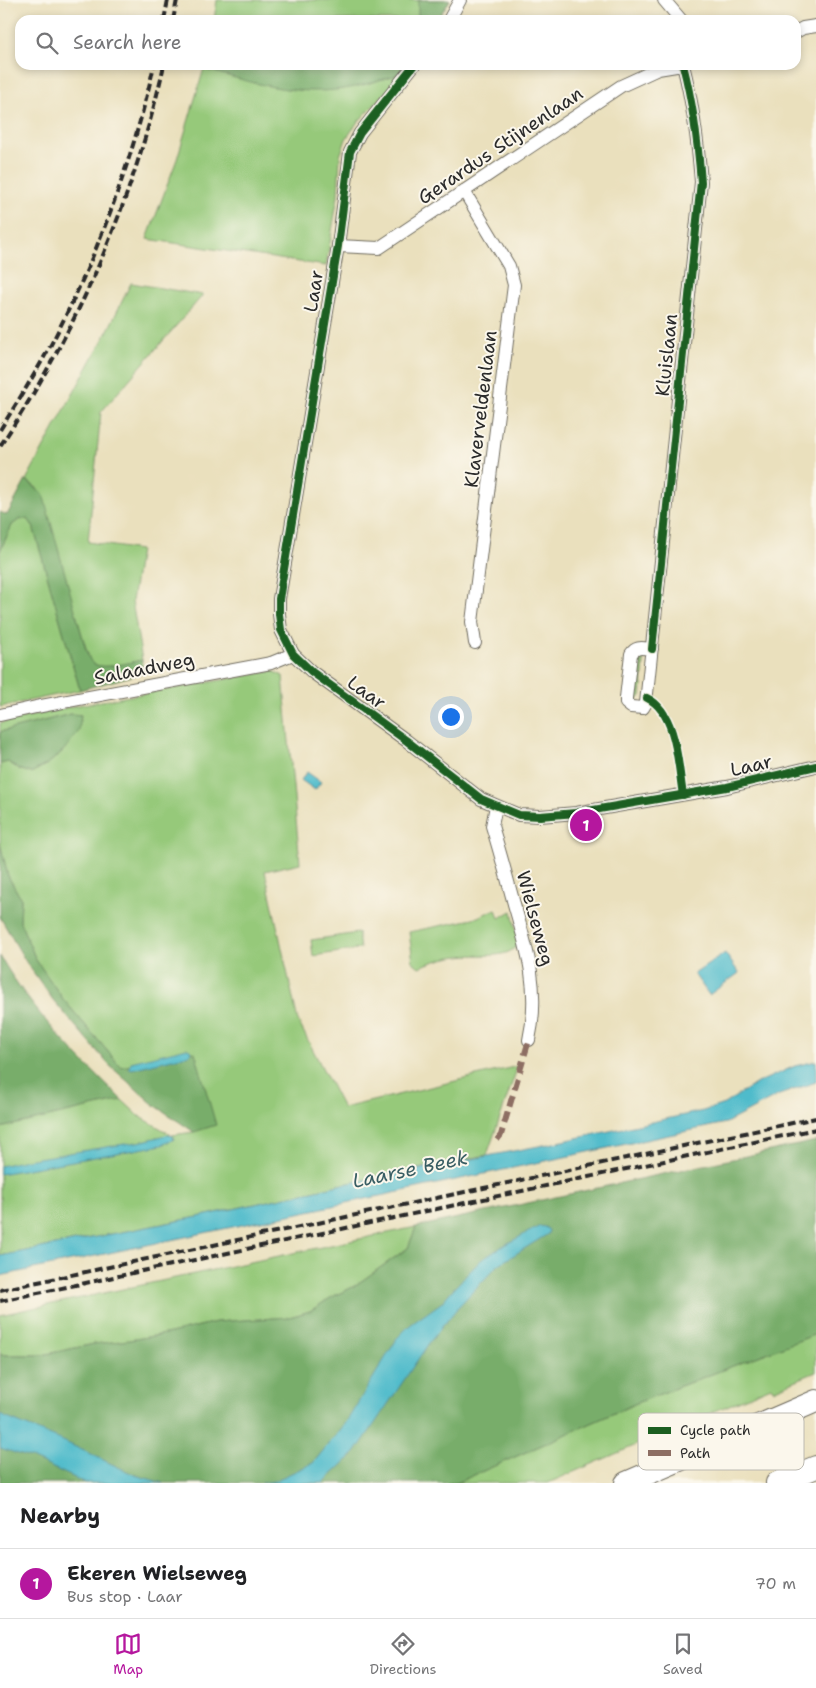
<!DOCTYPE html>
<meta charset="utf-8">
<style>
:root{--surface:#fff;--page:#f2f2f2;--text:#202124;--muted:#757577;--line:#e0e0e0;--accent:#b5179e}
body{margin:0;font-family:"Shantell Sans",sans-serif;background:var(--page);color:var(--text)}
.you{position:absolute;left:450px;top:716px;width:18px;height:18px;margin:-12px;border:4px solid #fff;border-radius:50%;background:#1a73e8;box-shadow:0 0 0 8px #1a73e833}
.badge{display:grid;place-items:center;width:32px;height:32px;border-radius:50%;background:var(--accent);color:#fff;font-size:16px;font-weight:700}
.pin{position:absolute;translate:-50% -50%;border:2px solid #fff;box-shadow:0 1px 5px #0006}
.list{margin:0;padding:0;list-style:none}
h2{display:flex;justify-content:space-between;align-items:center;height:65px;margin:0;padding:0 20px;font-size:21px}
h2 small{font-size:16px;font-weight:400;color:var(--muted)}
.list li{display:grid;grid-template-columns:32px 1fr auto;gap:15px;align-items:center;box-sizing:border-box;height:70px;padding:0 20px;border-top:1px solid var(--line)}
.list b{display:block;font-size:19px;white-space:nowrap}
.list p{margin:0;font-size:16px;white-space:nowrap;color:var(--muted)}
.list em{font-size:16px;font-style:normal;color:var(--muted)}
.icon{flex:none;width:28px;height:28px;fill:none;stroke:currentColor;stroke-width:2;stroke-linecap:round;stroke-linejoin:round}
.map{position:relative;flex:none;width:816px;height:1483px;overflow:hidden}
.search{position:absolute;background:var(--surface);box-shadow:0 2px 8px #0003;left:15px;right:15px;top:15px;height:55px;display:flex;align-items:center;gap:12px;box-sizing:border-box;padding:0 18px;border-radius:15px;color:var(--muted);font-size:19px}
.sheet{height:135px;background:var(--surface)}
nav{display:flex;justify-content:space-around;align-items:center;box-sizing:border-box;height:70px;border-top:1px solid var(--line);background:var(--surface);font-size:14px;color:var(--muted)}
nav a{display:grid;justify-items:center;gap:2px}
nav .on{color:var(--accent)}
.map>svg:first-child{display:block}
.green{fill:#96c97a;stroke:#607a52}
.forest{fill:#78ad6a;stroke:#526c4a}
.water{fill:#50bbcb;stroke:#3e737b}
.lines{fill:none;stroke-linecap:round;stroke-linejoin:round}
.street-casing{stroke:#6e6a5e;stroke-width:14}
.highway-casing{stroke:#6e6a5e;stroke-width:24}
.street{stroke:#fff;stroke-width:12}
.highway{stroke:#fff;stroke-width:22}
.rail{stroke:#2b2b2b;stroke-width:4;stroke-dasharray:8 4;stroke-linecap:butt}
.quiet{stroke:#8d6e63;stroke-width:6;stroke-dasharray:12 6;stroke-linecap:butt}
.cycleway-casing{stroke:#fbf7ec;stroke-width:11}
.cycleway{stroke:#1b5e20;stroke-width:8}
.labels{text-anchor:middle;stroke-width:4;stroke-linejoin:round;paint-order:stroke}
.street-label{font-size:19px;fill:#2b2b2b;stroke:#fbf7ec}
.water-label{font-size:20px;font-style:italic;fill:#385d63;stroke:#fbf7ec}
.key{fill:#fbf7ec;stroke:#bdbab2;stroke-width:1}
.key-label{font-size:14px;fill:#2b2b2b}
</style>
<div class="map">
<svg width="816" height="1483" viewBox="0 0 816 1483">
<rect width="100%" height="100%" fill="#fbf7ec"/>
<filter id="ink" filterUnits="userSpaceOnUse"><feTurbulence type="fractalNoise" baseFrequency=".02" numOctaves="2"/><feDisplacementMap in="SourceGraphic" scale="10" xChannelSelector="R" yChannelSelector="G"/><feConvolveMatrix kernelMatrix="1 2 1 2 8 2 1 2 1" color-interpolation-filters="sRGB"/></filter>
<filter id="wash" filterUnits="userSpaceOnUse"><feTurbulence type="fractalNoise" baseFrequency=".0096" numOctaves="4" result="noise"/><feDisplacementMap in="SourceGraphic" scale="20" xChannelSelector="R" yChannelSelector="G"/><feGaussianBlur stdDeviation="1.12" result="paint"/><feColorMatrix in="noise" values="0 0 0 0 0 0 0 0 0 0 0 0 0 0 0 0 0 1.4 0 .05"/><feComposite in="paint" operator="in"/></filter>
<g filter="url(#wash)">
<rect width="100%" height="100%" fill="#eae0bd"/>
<g class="green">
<path d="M 217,0 L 450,0 L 437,20 L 214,20 Z"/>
<path d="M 205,65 L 404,73 L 357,123 L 346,139 L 340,156 L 338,196 L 326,266 L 147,239 L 177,159 Z"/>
<path d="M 131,283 L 203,295 L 101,412 L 88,542 L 140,550 L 132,601 L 142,660 C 127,663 102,673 90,661 L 37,488 L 26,480 L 108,330 Z"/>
<path d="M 20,519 L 28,519 L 33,526 L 80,690 L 0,707 L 0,551 L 12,525 Z"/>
<path d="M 637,657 L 642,658 L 644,662 L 641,696 L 637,700 L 632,698 Z"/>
<path d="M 273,671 L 283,676 L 300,863 L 265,871 L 298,1021 L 343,1108 L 518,1066 L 487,1155 L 339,1185 L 198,1217 L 0,1256 L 0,1128 L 122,1100 L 139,1116 L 172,1135 L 194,1132 L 121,1067 L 63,999 L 36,960 L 20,922 L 21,899 L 8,876 L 0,843 L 0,764 L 8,762 L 19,769 L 31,773 L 49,763 L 65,749 L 81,715 L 71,714 L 0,732 L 0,723 L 73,706 Z"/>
<path d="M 496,909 L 499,918 L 512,911 L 519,944 C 506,961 479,953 460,956 C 446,957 432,962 419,967 L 413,962 L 409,932 L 473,919 Z"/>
<path d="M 358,933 L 360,949 L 313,956 L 311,940 Z"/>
<path d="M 416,1227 L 408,1248 L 353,1287 L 332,1297 L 310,1311 L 290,1317 L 216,1322 L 171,1333 L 130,1340 L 94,1344 L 42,1355 L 0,1355 L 0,1315 Z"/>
<path d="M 816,1334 L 816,1372 L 773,1390 L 771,1387 L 548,1483 L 456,1483 L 639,1402 Z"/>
</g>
<g class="forest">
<path d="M 418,0 L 450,0 L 437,20 L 418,20 Z"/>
<path d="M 205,65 L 409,65 L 404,73 C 384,78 364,86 344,89 C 293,96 253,83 204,69 Z"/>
<path d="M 26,480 L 43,494 L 86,650 C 88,655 89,661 94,664 C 103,670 131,662 142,660 L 143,673 L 80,690 L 33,526 L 28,519 L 20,519 L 12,525 L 0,551 L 0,512 L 7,515 Z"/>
<path d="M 71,714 L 81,715 L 79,731 L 65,749 L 49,763 L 31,773 L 19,769 L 8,762 L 0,764 L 0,732 Z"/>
<path d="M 0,843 L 8,876 L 21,899 L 20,922 L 36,960 L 63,999 L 121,1067 L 195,1052 L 216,1125 L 194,1132 L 153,1104 L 109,1065 L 53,1000 L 26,962 L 0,917 Z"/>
<path d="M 0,956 C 32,1012 77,1056 122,1100 L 0,1128 Z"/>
<path d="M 816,1141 L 816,1334 L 639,1402 L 456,1483 L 0,1483 L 0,1355 L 42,1355 L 94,1344 L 130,1340 L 171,1333 L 216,1322 L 290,1317 L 310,1311 L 332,1297 L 353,1287 L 408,1248 L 416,1227 Z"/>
</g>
<g class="water">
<path d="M 307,772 L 321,782 L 315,790 L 301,780 Z"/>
<path d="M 725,953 L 739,973 L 709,995 L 694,974 Z"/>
<path d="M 187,1048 L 190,1049 L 191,1052 L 189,1055 L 132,1069 L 129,1068 L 131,1062 Z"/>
<path d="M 816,1061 L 816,1082 L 779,1095 L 726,1123 L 0,1276 L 0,1256 L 198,1217 L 339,1185 L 549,1144 L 703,1111 L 724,1104 L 757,1083 L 795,1066 Z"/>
<path d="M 166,1135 L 172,1135 L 174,1139 L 162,1145 L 0,1174 L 0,1166 L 26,1160 L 143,1141 Z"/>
<path d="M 540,1226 L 545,1227 L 549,1230 L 548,1234 L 498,1265 L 459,1306 L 429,1343 L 355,1453 L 323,1483 L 262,1483 L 274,1481 L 313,1463 L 345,1424 L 398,1337 L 410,1325 L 441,1303 L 453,1289 L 481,1260 L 506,1244 Z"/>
<path d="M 0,1415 L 61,1440 L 135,1475 L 163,1483 L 86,1483 L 31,1458 L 0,1448 Z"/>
</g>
</g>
<g filter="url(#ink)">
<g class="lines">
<g class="street-casing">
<g id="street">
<path d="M 664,0 L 681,20"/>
<path d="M 449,20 L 460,0"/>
<path d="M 796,32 L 803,28 L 816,26"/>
<path d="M 414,65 L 360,133 L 350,152 L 338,246 L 279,599 L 279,614 L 281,630 L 293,654 L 312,672 L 407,741 L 481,799 L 519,815 L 540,816 L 576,813 L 727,787 L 816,766"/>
<path d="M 464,191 L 509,266 L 514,285 L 472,622 L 475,643"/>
<path d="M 338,246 L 379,248 L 621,86 L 658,69 L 682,65"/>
<path d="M 652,649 C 642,648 636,646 631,654 L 626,698 L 626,703 L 631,707 L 643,708 L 646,703 L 701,182 C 698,143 693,104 683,65"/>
<path d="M 0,715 L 36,707 L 271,663 L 293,654"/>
<path d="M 496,806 L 492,826 C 500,852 507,878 514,904 C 528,951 540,991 529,1040"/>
</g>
</g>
<g class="highway-casing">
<g id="highway">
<path d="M 626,1483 L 816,1401"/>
<path d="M 777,1483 L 816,1467"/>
</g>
</g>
<use href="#street" class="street"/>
<use href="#highway" class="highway"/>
<g class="rail">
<path d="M 164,20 L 168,0"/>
<path d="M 173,20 L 177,0"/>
<path d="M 0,430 C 16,404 32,379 47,352 C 94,265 133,161 154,65"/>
<path d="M 0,446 C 77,332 134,199 164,65"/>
<path d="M 0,1290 L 816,1118"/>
<path d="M 0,1301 L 816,1129"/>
</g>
<path class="quiet" d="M 497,1140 L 501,1135 L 529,1040"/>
<g class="cycleway-casing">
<g id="cycleway">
<path d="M 414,65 L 360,133 L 350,152 L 338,246 L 279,599 L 279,614 L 281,630 L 293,654 L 312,672 L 407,741 L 481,799 L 519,815 L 540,816 L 576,813 L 727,787 L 816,766"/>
<path d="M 652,649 L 701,182 C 698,143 693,104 683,65"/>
<path d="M 647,698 C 677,712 678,766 683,795"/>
</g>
</g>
<use href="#cycleway" class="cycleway"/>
</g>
</g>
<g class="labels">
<g class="street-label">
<text transform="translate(500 145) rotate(-34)" y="7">Gerardus Stijnenlaan</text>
<text transform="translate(313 291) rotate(-81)" y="7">Laar</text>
<text transform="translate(666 355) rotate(-84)" y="7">Kluislaan</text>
<text transform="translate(480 409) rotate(-83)" y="7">Klaverveldenlaan</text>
<text transform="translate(144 668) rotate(-11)" y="7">Salaadweg</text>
<text transform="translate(367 692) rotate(36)" y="7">Laar</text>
<text transform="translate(751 765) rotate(-13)" y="7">Laar</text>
<text transform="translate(536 918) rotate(75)" y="7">Wielseweg</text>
</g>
<g class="water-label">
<text transform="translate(410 1169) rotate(-12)" y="7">Laarse Beek</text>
</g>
</g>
<rect x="638" y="1413" width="166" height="57" rx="8" class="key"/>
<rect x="648" y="1427" width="23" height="7" fill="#1b5e20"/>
<rect x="648" y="1450" width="23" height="6" fill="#8d6e63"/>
<g class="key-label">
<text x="680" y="1435">Cycle path</text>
<text x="680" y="1458">Path</text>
</g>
</svg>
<div class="you"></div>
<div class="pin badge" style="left:586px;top:825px">1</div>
<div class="search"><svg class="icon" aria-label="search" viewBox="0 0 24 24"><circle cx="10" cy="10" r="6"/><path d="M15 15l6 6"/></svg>Search here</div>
</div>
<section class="sheet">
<h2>Nearby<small></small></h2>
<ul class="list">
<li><span class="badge">1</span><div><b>Ekeren Wielseweg</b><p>Bus stop · Laar</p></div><em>70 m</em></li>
</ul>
</section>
<nav>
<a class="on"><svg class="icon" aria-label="map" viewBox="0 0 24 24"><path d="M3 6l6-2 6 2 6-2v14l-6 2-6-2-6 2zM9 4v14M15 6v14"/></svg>Map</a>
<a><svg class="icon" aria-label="directions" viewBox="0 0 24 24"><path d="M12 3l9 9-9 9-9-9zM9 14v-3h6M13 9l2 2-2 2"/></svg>Directions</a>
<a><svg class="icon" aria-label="saved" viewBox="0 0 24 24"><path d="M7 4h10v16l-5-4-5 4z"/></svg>Saved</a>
</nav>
